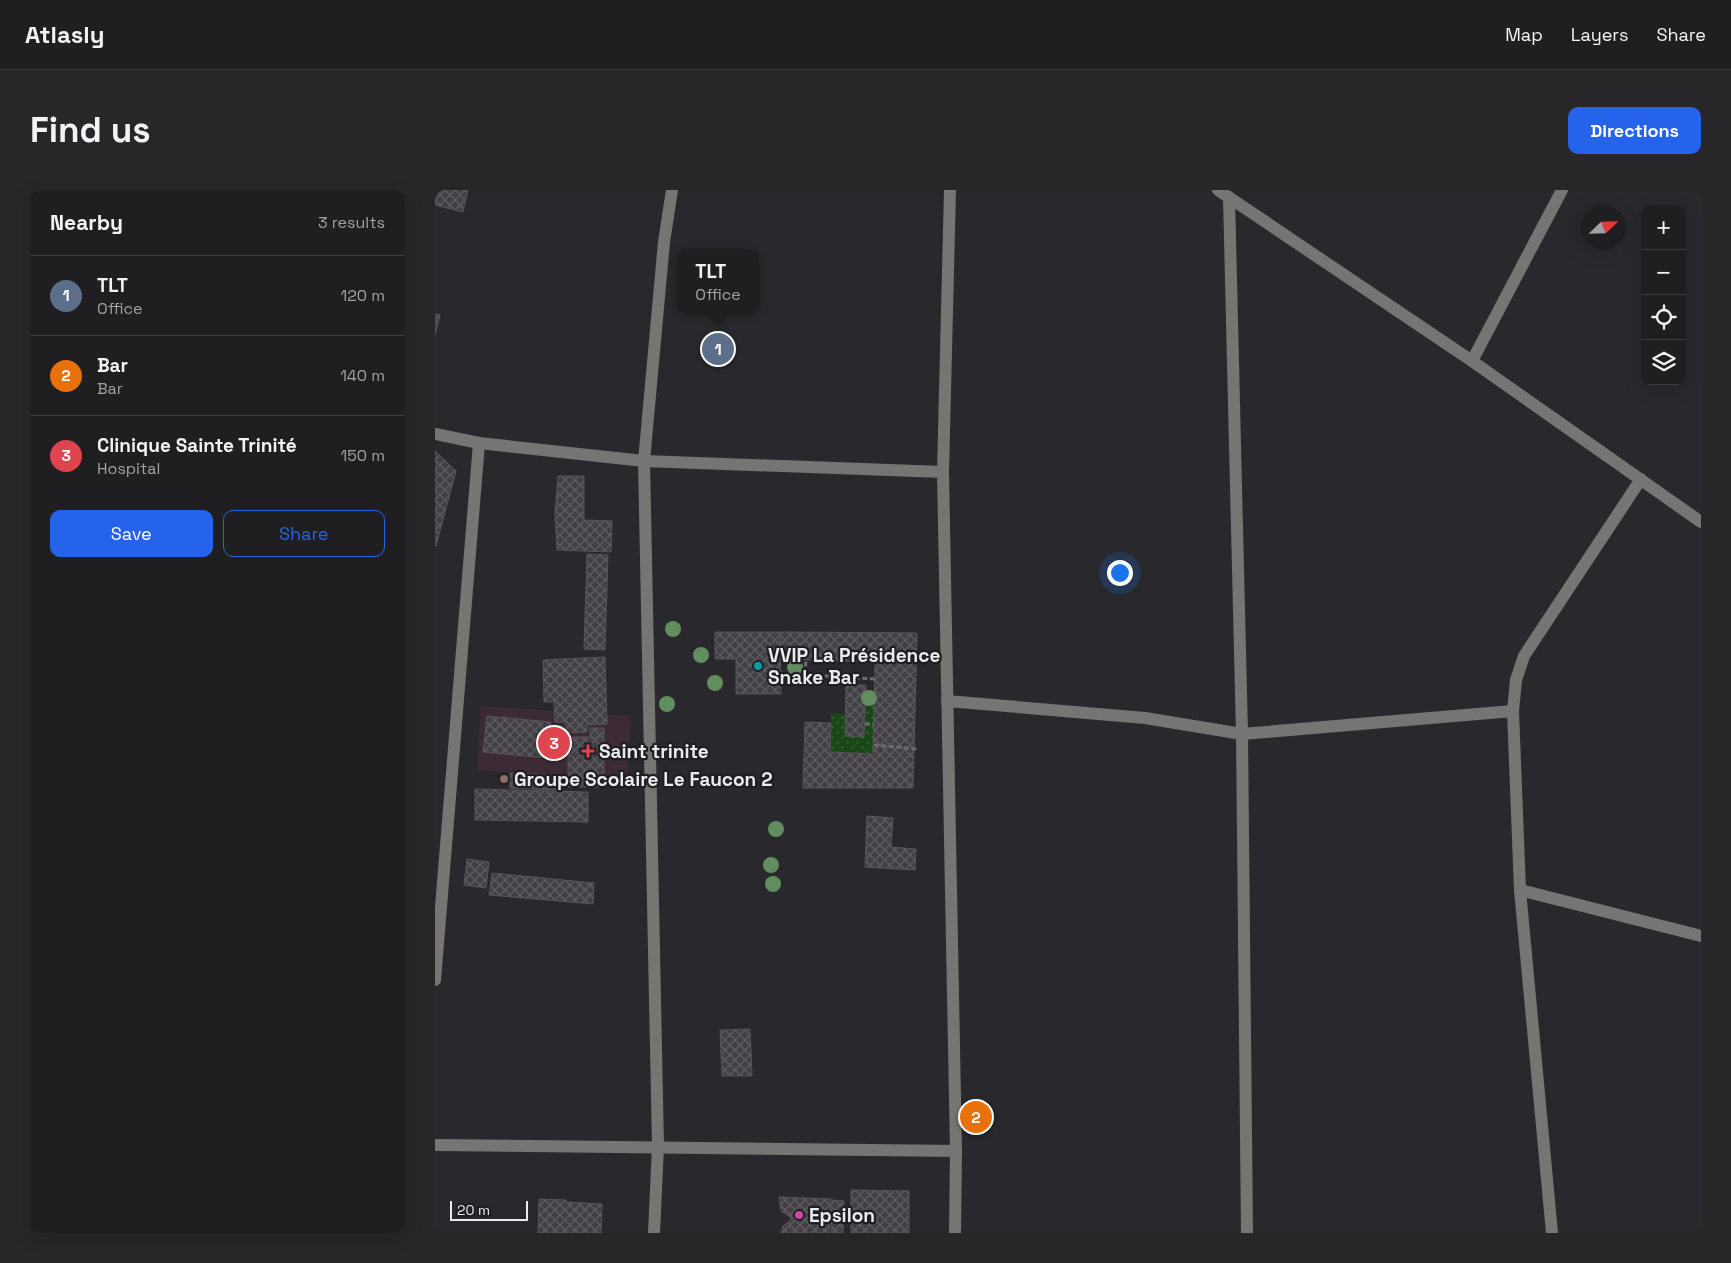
<!DOCTYPE html>
<meta charset="utf-8">
<style>
:root{--surface:#1f1f22;--page:#27272a;--text:#f1f3f6;--muted:#a1a2a5;--line:#3c3d40;--accent:#2563eb}
body{margin:0;font-family:"Space Grotesk",sans-serif;background:var(--page);color:var(--text)}
.controls{position:absolute;right:15px;top:15px;display:grid;overflow:hidden;border-radius:10px;box-shadow:0 5px 20px #0002}
.controls button{width:45px;height:45px;display:grid;place-items:center;padding:0;border:0;border-bottom:1px solid var(--line);background:var(--surface);color:var(--text);font:25px sans-serif}
.compass{position:absolute;left:1146px;top:15px;width:45px;height:45px;border-radius:50%;background:var(--surface);box-shadow:0 5px 20px #0002;rotate:67deg}
.scale{position:absolute;left:15px;bottom:12px;width:78px;box-sizing:border-box;padding-left:5px;border:2px solid #ebebee;border-top:0;font-size:14px;line-height:18px;white-space:nowrap;color:#ebebee;-webkit-text-stroke:4px #1f1f23;paint-order:stroke}
.you{position:absolute;left:684px;top:382px;width:18px;height:18px;margin:-12px;border:4px solid #fff;border-radius:50%;background:#1a73e8;box-shadow:0 0 0 8px #1a73e833}
.badge{display:grid;place-items:center;width:32px;height:32px;border-radius:50%;background:var(--accent);color:#fff;font-size:16px;font-weight:700}
.pin{position:absolute;translate:-50% -50%;border:2px solid #fff;box-shadow:0 1px 5px #0006}
.popup{position:absolute;left:242px;top:59px;width:82px;height:65px;box-sizing:border-box;display:grid;place-content:center;border-radius:10px;background:var(--surface);filter:drop-shadow(0 1px 4px #0005);font-size:16px;white-space:nowrap;color:var(--muted)}
.popup b{font-size:19px;color:var(--text)}
.popup::after{content:'';position:absolute;left:50%;top:100%;margin-left:-10px;border:10px solid transparent;border-top-color:var(--surface)}
.list{margin:0;padding:0;list-style:none}
h2{display:flex;justify-content:space-between;align-items:center;height:65px;margin:0;padding:0 20px;font-size:21px}
h2 small{font-size:16px;font-weight:400;color:var(--muted)}
.list li{display:grid;grid-template-columns:32px 1fr auto;gap:15px;align-items:center;box-sizing:border-box;height:80px;padding:0 20px;border-top:1px solid var(--line)}
.list b{display:block;font-size:19px;white-space:nowrap}
.list p{margin:0;font-size:16px;white-space:nowrap;color:var(--muted)}
.list em{font-size:16px;font-style:normal;color:var(--muted)}
.actions{display:flex;gap:10px;padding:15px 20px}
.actions a{flex:1;padding:11px 0;border:1px solid var(--accent);border-radius:10px;text-align:center;font-size:18px;color:var(--accent)}
.actions .main{background:var(--accent);color:#fff}
.icon{flex:none;width:28px;height:28px;fill:none;stroke:currentColor;stroke-width:2;stroke-linecap:round;stroke-linejoin:round}
.map{position:relative;flex:none;width:1266px;height:1043px;overflow:hidden;border-radius:10px}
header{display:flex;align-items:center;gap:30px;box-sizing:border-box;height:70px;padding:0 25px;background:var(--surface);border-bottom:1px solid var(--line)}
header strong{font-size:24px}
nav{display:flex;gap:28px;margin-inline-start:auto;font-size:18px}
.intro{display:flex;align-items:center;justify-content:space-between;box-sizing:border-box;height:120px;padding:0 30px}
h1{margin:0;font-size:35px}
.button{padding:12px 22px;border-radius:10px;background:var(--accent);color:#fff;font-size:18px;font-weight:700}
main{display:flex;gap:30px;padding:0 30px}
aside{flex:1;background:var(--surface);border-radius:10px;box-shadow:0 5px 20px #0002}
.map>svg:first-child{display:block}
.medical{fill:#3c2b34}
.garden{fill:url(#garden-dots)}
.building{fill:url(#building-cross-hatch);stroke:#575559}
.lines{fill:none;stroke-linecap:round;stroke-linejoin:round}
.path{stroke:#6c6c6f;stroke-width:3;stroke-dasharray:5 2.5;stroke-linecap:butt}
.minor{stroke:#777574;stroke-width:12}
.tree{fill:#618d5f}
.culture-dot{fill:#0f9aa8;stroke:#1f1f23;stroke-width:2}
.health-dot{fill:#e0444e;stroke:#1f1f23;stroke-width:2}
.education-dot{fill:#8d6e63;stroke:#1f1f23;stroke-width:2}
.hotel-dot{fill:#d1479c;stroke:#1f1f23;stroke-width:2}
.labels{text-anchor:middle;stroke-width:4.5;stroke-linejoin:round;paint-order:stroke}
.poi-label{font-size:19px;font-weight:bold;fill:#ebebee;stroke:#1f1f23;text-anchor:start}
</style>
<header>
<strong>Atlasly</strong>
<nav><a>Map</a><a>Layers</a><a>Share</a></nav>
</header>
<div class="intro"><h1>Find us</h1><a class="button">Directions</a></div>
<main>
<aside>
<h2>Nearby<small>3 results</small></h2>
<ul class="list">
<li><span class="badge" style="background:#5c6f8a">1</span><div><b>TLT</b><p>Office</p></div><em>120 m</em></li>
<li><span class="badge" style="background:#e8710a">2</span><div><b>Bar</b><p>Bar</p></div><em>140 m</em></li>
<li><span class="badge" style="background:#e0444e">3</span><div><b>Clinique Sainte Trinité</b><p>Hospital</p></div><em>150 m</em></li>
</ul>
<div class="actions"><a class="main">Save</a><a>Share</a></div>
</aside>
<div class="map">
<svg width="1266" height="1043" viewBox="0 0 1266 1043">
<defs>
<pattern id="garden-dots" width="8" height="8" patternUnits="userSpaceOnUse" patternTransform="scale(1.25)"><rect width="8" height="8" fill="#194817"/><path d="M2 2h.1M6 6h.1" fill="none" stroke="#3b6339" stroke-width="1.8" stroke-linecap="round"/></pattern>
<pattern id="building-cross-hatch" width="8" height="8" patternUnits="userSpaceOnUse" patternTransform="scale(1.25)"><rect width="8" height="8" fill="#424044"/><path d="M0 0l8 8M0 8l8-8" fill="none" stroke="#5d5c5f"/></pattern>
</defs>
<rect width="100%" height="100%" fill="#29292d"/>
<path class="medical" d="M 46,516 L 196,526 L 192,591 L 42,580 Z"/>
<path class="garden" d="M 431,503 L 440,504 L 438,563 L 395,562 L 396,523 L 410,524 L 410,546 L 430,547 Z"/>
<g class="building">
<path d="M 0,0 L 33,0 L 28,22 L 0,15 Z"/>
<path d="M 0,124 L 5,125 L 0,145 Z"/>
<path d="M 0,261 L 21,281 L 1,356 L 0,356 Z"/>
<path d="M 123,286 L 149,286 L 149,330 L 177,331 L 176,362 L 122,360 L 120,323 Z"/>
<path d="M 152,364 L 173,365 L 170,460 L 149,459 Z"/>
<path d="M 280,442 L 345,442 L 346,504 L 301,504 L 301,469 L 280,469 Z"/>
<path d="M 345,442 L 482,443 L 478,598 L 368,598 L 370,532 L 396,533 L 395,562 L 438,564 L 440,472 L 345,469 Z"/>
<path d="M 170,467 L 172,534 L 152,535 L 152,542 L 131,543 L 131,532 L 120,532 L 119,512 L 109,512 L 108,470 Z"/>
<path d="M 411,495 L 431,495 L 429,547 L 410,546 Z"/>
<path d="M 52,526 L 116,532 L 113,568 L 48,562 Z"/>
<path d="M 155,538 L 169,538 L 169,597 L 133,597 L 133,547 L 155,547 Z"/>
<path d="M 75,583 L 127,585 L 127,600 L 75,598 Z"/>
<path d="M 40,599 L 153,602 L 153,632 L 40,630 Z"/>
<path d="M 432,626 L 458,628 L 456,657 L 481,659 L 480,680 L 430,677 Z"/>
<path d="M 32,669 L 54,672 L 51,698 L 29,695 Z"/>
<path d="M 57,683 L 159,693 L 158,714 L 54,705 Z"/>
<path d="M 315,839 L 317,886 L 287,886 L 285,840 Z"/>
<path d="M 416,1000 L 474,1001 L 474,1043 L 416,1043 Z"/>
<path d="M 344,1007 L 396,1009 L 394,1043 L 346,1043 L 348,1036 L 356,1030 L 355,1027 L 346,1021 Z"/>
<path d="M 104,1009 L 131,1010 L 131,1012 L 167,1014 L 166,1043 L 103,1043 Z"/>
<path d="M 397,1010 L 409,1011 L 408,1043 L 396,1043 Z"/>
</g>
<g class="lines">
<g class="path">
<path d="M 345,483 L 440,489"/>
<path d="M 370,484 L 371,470"/>
<path d="M 430,534 L 439,534"/>
<path d="M 439,555 L 482,559"/>
</g>
<g class="minor">
<path d="M 515,0 L 508,282 L 521,961 L 520,1043"/>
<path d="M 783,0 L 1037,171 L 1266,332"/>
<path d="M 794,7 L 807,544 L 812,1043"/>
<path d="M 1037,171 L 1127,0"/>
<path d="M 0,244 L 44,253 L 209,271 L 508,282"/>
<path d="M 512,511 L 710,528 L 807,544 L 1078,521"/>
<path d="M 1085,700 L 1266,746"/>
<path d="M 0,790 L 44,253"/>
<path d="M 0,955 L 521,961"/>
<path d="M 219,1043 L 223,956 L 209,271 L 229,52 L 237,0"/>
<path d="M 1117,1043 L 1085,700 L 1078,521 L 1081,490 L 1089,466 L 1206,289"/>
</g>
</g>
<g class="tree">
<circle cx="238" cy="439" r="8"/>
<circle cx="266" cy="465" r="8"/>
<circle cx="360" cy="477" r="8"/>
<circle cx="280" cy="493" r="8"/>
<circle cx="434" cy="508" r="8"/>
<circle cx="232" cy="514" r="8"/>
<circle cx="341" cy="639" r="8"/>
<circle cx="336" cy="675" r="8"/>
<circle cx="338" cy="694" r="8"/>
</g>
<circle class="culture-dot" cx="323" cy="476" r="5"/>
<path class="health-dot" d="M150.5 553.5h5v5h5v5h-5v5h-5v-5h-5v-5h5z"/>
<circle class="education-dot" cx="69" cy="589" r="5"/>
<circle class="hotel-dot" cx="364" cy="1025" r="5"/>
<g class="labels">
<g class="poi-label">
<text x="333" y="472">VVIP La Présidence<tspan x="333" dy="22">Snake Bar</tspan></text>
<text x="164" y="568">Saint trinite</text>
<text x="79" y="596">Groupe Scolaire Le Faucon 2</text>
<text x="374" y="1032">Epsilon</text>
</g>
</g>
</svg>
<div class="controls">
<button>+</button>
<button>−</button>
<button><svg class="icon" aria-label="locate" viewBox="0 0 24 24"><circle cx="12" cy="12" r="6"/><path d="M12 2v4M12 18v4M2 12h4M18 12h4"/></svg></button>
<button><svg class="icon" aria-label="layers" viewBox="0 0 24 24"><path d="M12 4l9 5-9 5-9-5zM3 14l9 5 9-5"/></svg></button>
</div>
<svg class="compass" viewBox="-18 -18 36 36"><path d="M0-13l5 13h-10z" fill="#e53935"/><path d="M0 13l5-13h-10z" fill="#a1a2a5"/></svg>
<div class="scale">20 m</div>
<div class="you"></div>
<div class="pin badge" style="left:283px;top:159px;background:#5c6f8a">1</div>
<div class="popup"><b>TLT</b>Office</div>
<div class="pin badge" style="left:541px;top:927px;background:#e8710a">2</div>
<div class="pin badge" style="left:119px;top:553px;background:#e0444e">3</div>
</div>
</main>
